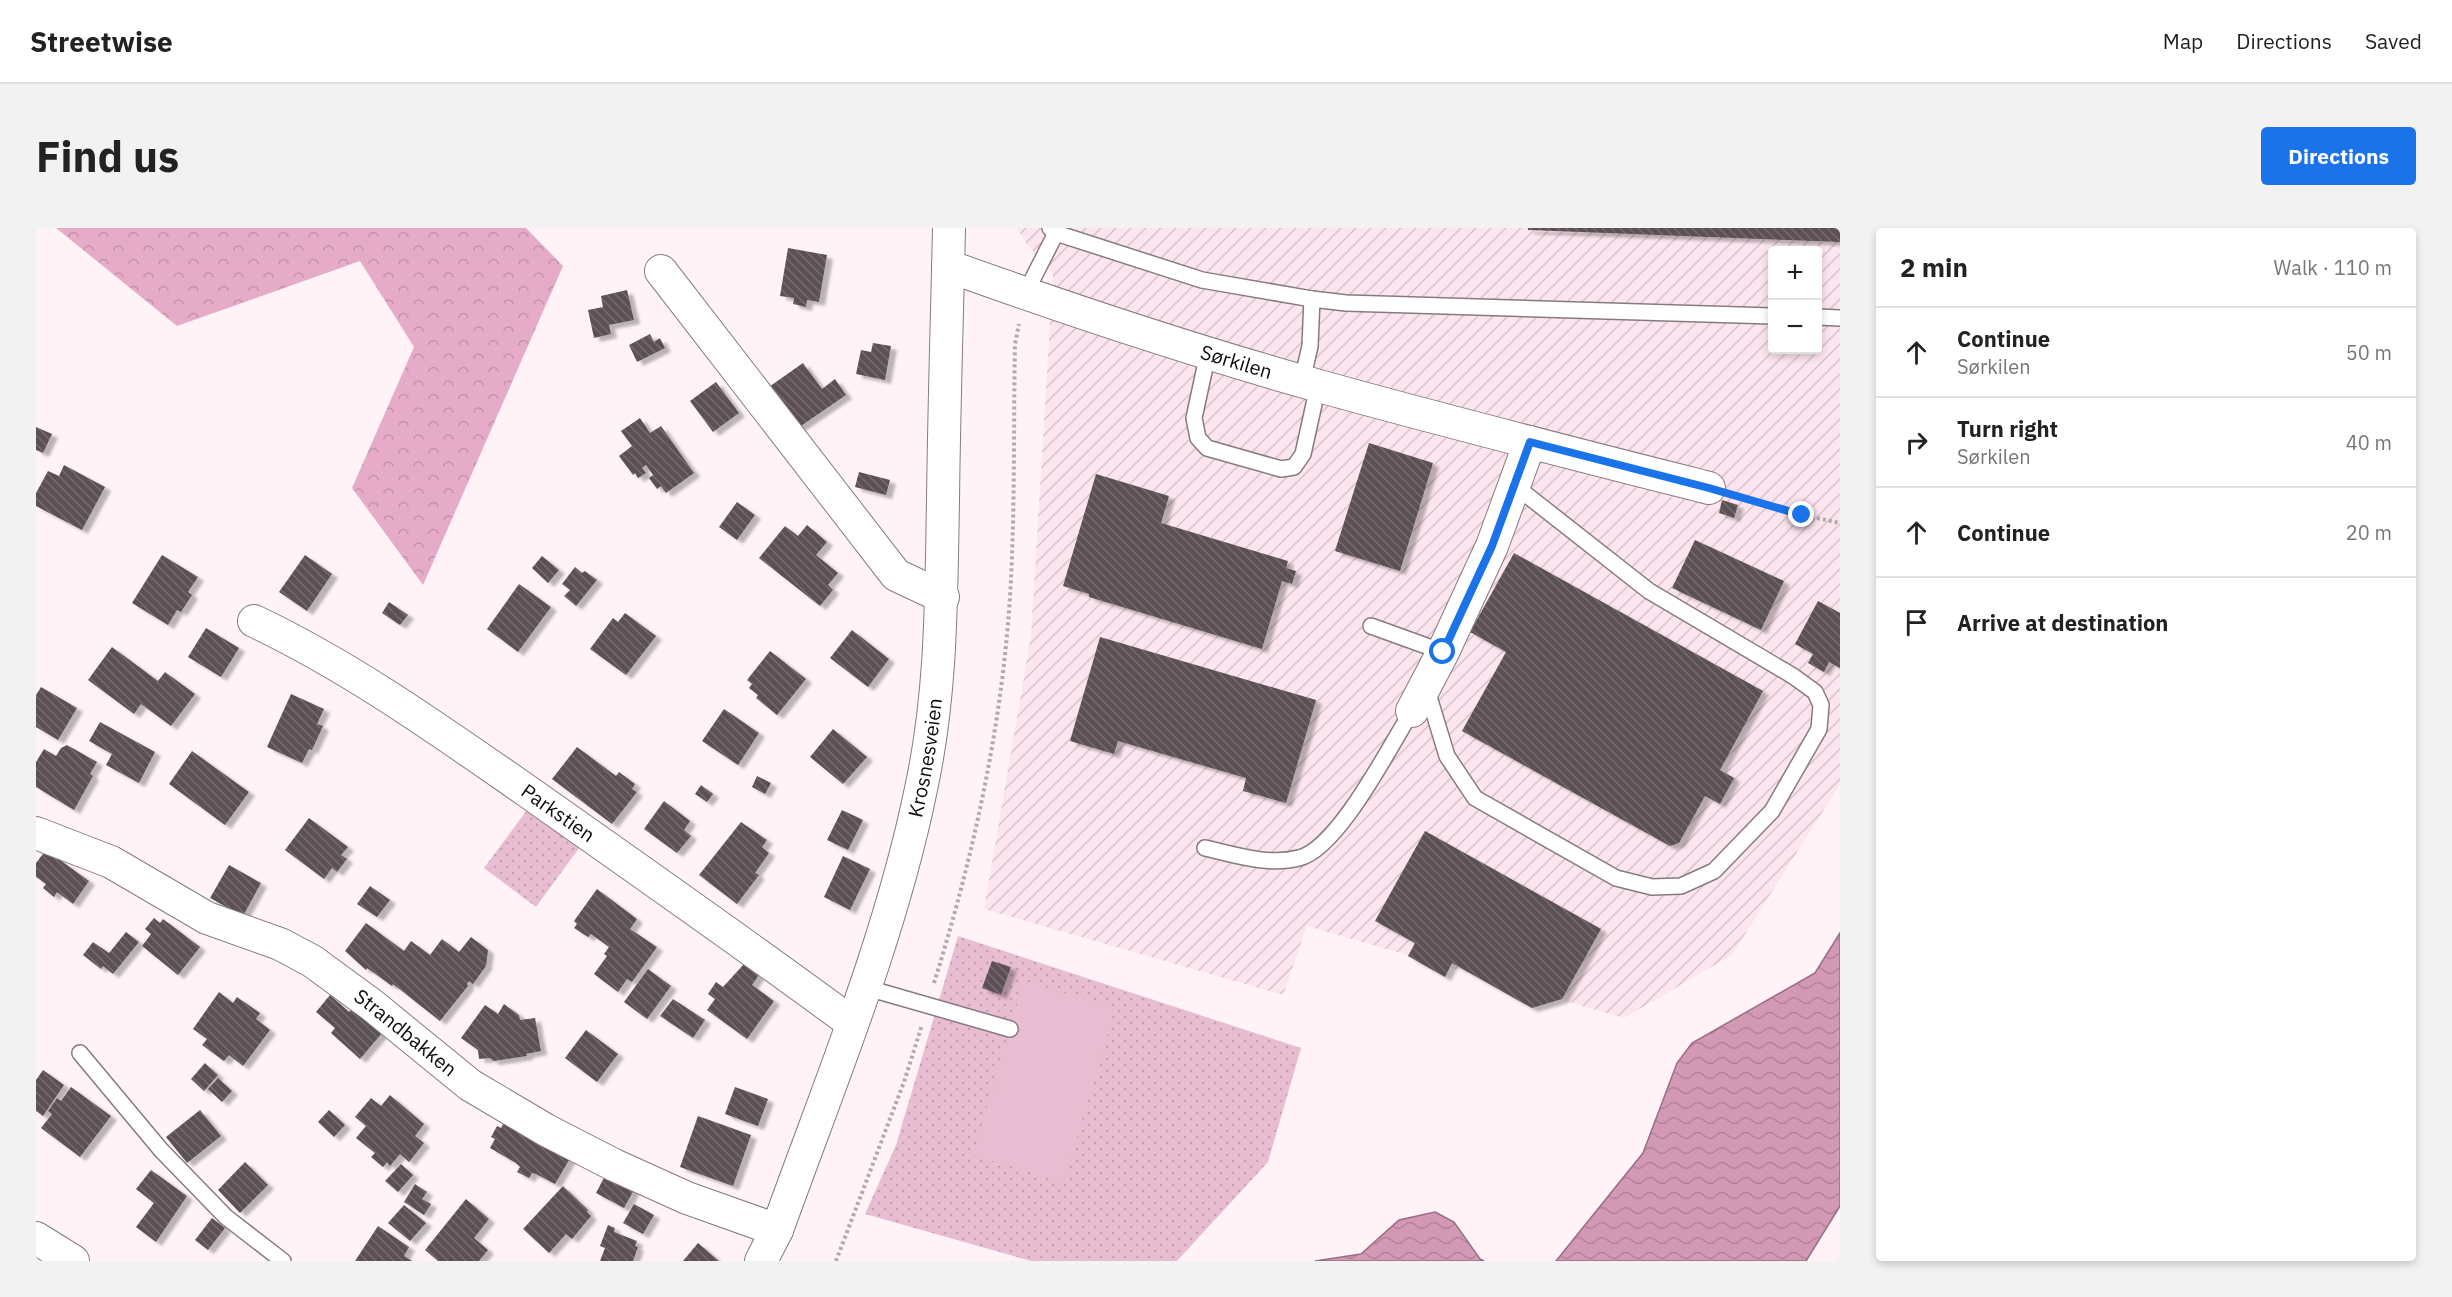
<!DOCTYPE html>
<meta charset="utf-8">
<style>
:root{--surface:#fff;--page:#f2f2f2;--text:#222;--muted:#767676;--line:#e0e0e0;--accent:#1a73e8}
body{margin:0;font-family:"IBM Plex Sans",sans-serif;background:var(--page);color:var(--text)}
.controls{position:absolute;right:18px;top:18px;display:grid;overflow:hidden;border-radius:6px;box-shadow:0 3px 9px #0003}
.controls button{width:54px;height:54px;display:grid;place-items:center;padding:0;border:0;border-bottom:2px solid var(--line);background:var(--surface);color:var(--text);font:30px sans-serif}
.stop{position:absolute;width:18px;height:18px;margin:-14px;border:4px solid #1a73e8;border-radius:50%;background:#fff}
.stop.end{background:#1a73e8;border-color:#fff;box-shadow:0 2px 6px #0008}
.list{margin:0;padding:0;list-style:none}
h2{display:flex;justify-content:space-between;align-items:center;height:78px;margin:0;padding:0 24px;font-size:26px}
h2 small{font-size:20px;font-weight:400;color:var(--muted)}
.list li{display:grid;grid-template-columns:39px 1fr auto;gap:18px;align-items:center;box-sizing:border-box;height:90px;padding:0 24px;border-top:2px solid var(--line)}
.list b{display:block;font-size:22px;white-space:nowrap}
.list p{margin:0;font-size:20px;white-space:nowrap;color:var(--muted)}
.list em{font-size:20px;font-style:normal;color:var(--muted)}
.icon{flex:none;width:33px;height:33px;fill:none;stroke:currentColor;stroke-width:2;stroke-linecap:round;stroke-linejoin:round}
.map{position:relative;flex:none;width:1804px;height:1033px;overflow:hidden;border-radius:6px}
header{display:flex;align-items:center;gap:36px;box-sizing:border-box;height:84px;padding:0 30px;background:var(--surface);border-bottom:2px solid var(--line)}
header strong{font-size:28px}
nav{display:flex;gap:33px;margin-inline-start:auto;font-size:21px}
.intro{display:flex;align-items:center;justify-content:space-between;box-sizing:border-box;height:144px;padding:0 36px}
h1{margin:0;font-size:42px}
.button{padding:15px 27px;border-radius:6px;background:var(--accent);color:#fff;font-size:21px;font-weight:700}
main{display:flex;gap:36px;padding:0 36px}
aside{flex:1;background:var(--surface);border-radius:6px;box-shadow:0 3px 9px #0003}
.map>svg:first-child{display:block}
.industrial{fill:url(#industrial-furrows);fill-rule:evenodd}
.forest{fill:url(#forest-crowns)}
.park{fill:url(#park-dots)}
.garden{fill:#e8bdd1}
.water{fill:url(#water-waves);stroke:#996e82;stroke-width:1.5}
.building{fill:url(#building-back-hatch);filter:url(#shadow)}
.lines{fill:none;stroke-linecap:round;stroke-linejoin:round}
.service-casing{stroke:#877a80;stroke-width:18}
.minor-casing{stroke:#877a80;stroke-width:34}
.path{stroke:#b3a9ad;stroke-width:4;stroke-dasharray:3 3;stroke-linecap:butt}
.service{stroke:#fff;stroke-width:15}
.minor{stroke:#fff;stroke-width:32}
.route{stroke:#1a73e8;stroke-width:8}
.labels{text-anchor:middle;stroke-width:6;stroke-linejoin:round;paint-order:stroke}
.street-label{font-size:20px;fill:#110c0e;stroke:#fff}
</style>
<header>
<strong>Streetwise</strong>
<nav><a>Map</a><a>Directions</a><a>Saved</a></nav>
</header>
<div class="intro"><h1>Find us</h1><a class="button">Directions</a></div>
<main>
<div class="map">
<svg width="1804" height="1033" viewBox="0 0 1804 1033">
<defs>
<pattern id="industrial-furrows" width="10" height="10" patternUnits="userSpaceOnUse" patternTransform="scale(1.5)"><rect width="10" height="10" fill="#fce5ef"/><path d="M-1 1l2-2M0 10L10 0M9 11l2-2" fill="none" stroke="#d7c3cc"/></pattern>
<pattern id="forest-crowns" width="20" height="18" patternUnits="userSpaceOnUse" patternTransform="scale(1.5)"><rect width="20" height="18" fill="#e6abc7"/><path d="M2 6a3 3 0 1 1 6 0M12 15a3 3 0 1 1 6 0" fill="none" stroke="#c492aa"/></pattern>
<pattern id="park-dots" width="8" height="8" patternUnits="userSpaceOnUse" patternTransform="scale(1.5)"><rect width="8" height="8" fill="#e8bdd1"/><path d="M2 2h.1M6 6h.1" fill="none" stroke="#c6a1b2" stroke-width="1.8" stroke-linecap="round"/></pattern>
<pattern id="water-waves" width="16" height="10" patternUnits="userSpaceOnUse" patternTransform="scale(1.5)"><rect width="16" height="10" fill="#d398b4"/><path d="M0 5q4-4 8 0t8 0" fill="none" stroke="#b4829a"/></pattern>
<pattern id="building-back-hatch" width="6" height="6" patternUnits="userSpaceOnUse" patternTransform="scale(1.5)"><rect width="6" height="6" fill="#5c5056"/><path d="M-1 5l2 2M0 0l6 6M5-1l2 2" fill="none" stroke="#736a6e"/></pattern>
<filter id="shadow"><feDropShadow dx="6" dy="4" stdDeviation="1.5" flood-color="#0004"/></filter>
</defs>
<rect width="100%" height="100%" fill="#fff3f8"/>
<path class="industrial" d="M 981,0 L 1804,0 L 1804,556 L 1696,727 L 1588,790 L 1271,698 L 1247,767 L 948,681 L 995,408 L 1017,46 L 989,14 ZM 1736,22 L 1782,22 L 1782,122 L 1736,122 Z"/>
<path class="forest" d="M 20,0 L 490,0 L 527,38 L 387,357 L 316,260 L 378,119 L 324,33 L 141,98 Z"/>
<g class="park">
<path d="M 494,578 L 546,616 L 500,679 L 448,640 Z"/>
<path d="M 922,708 L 1265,820 L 1232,934 L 1141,1033 L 995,1033 L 829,986 L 860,917 Z"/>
</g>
<path class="garden" d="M 988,753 L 1079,780 L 1028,954 L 937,927 Z"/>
<g class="water">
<path d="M 1804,705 L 1804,978 L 1770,1033 L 1520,1033 L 1607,925 L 1641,835 L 1656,815 L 1779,745 Z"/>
<path d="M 1399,984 L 1418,994 L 1444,1031 L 1448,1033 L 1279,1033 L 1325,1026 L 1363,992 Z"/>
</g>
<g class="building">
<path d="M 1492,0 L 1804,0 L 1804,14 L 1492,2 Z"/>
<path d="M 752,20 L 791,27 L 783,74 L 771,72 L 770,79 L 757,76 L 758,70 L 744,68 Z"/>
<path d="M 591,62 L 598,92 L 573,97 L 575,106 L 558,110 L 552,82 L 567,79 L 565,68 Z"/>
<path d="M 614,106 L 618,114 L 624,110 L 629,120 L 601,134 L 593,117 Z"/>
<path d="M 837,115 L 855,118 L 849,152 L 820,146 L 825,122 L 835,124 Z"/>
<path d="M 767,135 L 786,161 L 799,151 L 810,167 L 759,202 L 730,161 Z"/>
<path d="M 680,154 L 703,185 L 677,204 L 654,173 Z"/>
<path d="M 604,190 L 614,205 L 625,198 L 658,245 L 630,265 L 625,258 L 621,261 L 613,250 L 617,247 L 610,237 L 606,240 L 610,245 L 602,250 L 599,245 L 597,247 L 583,228 L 596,218 L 585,203 Z"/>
<path d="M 0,199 L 16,206 L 7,225 L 0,222 Z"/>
<path d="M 1333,215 L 1397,235 L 1364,343 L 1299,323 Z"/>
<path d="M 28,237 L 69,259 L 46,302 L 0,278 L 0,265 L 12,243 L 23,248 Z"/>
<path d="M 823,244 L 854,252 L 850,267 L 819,259 Z"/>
<path d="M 1060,246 L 1133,268 L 1125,295 L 1252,333 L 1250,340 L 1260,343 L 1256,356 L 1246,353 L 1226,421 L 1053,369 L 1053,366 L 1027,358 Z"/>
<path d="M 1686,272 L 1702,277 L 1698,290 L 1683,285 Z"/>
<path d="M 701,274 L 719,287 L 701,312 L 683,299 Z"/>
<path d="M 771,297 L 791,314 L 780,327 L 802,345 L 792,357 L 797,362 L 784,378 L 723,330 L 749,298 L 762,308 Z"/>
<path d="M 1659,312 L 1748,353 L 1725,402 L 1636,360 Z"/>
<path d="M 1478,325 L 1727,463 L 1684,542 L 1698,550 L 1684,576 L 1669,568 L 1643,615 L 1634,618 L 1426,503 L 1470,424 L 1434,404 Z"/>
<path d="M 126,327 L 162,349 L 152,364 L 156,367 L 145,384 L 141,382 L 132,397 L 96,375 Z"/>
<path d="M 269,327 L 296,346 L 271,383 L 243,364 Z"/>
<path d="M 506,328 L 523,342 L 512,355 L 496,340 Z"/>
<path d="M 539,339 L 546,345 L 549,343 L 561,352 L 540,378 L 528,368 L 534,362 L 526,356 Z"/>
<path d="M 483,356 L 515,379 L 482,424 L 451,401 Z"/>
<path d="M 1782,373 L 1804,385 L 1804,440 L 1793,434 L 1788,444 L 1772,435 L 1777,426 L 1759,416 Z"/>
<path d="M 353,374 L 372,387 L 364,397 L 346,385 Z"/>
<path d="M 589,385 L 620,408 L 590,447 L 554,421 L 577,390 L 582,394 Z"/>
<path d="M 170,400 L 203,420 L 185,449 L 152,429 Z"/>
<path d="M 816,402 L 853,431 L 832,459 L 794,430 Z"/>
<path d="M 1064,409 L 1280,472 L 1250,575 L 1207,563 L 1210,550 L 1082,513 L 1078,526 L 1034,513 Z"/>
<path d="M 76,419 L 122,453 L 129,444 L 159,466 L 135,498 L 105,476 L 98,486 L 52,452 Z"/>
<path d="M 734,423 L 770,451 L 741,487 L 720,470 L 722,467 L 713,460 L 716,456 L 711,452 Z"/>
<path d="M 5,459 L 41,480 L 22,512 L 0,499 L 0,467 Z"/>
<path d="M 255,466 L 288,481 L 281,496 L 287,498 L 276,522 L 273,521 L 266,535 L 231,519 Z"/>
<path d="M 688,481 L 723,505 L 702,537 L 666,513 Z"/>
<path d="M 64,494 L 119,524 L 103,555 L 70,537 L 76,526 L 53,513 Z"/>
<path d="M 797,501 L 831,529 L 807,556 L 774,529 Z"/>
<path d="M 31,517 L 61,534 L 54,546 L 57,548 L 38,582 L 0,559 L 0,534 L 8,521 L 20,528 L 25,520 Z"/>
<path d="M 541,519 L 580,548 L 583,544 L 599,556 L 596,561 L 601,564 L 576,596 L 516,551 Z"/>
<path d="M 156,523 L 213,564 L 189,597 L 133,556 Z"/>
<path d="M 721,548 L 735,555 L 729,566 L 716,559 Z"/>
<path d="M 665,557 L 677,566 L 671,574 L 659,566 Z"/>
<path d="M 628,573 L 654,593 L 648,602 L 655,608 L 641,625 L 608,601 Z"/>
<path d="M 806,582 L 827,592 L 812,622 L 791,612 Z"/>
<path d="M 273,590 L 312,619 L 305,627 L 311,631 L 301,644 L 296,640 L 288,651 L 249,622 Z"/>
<path d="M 705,594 L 731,612 L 726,619 L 733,625 L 719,645 L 723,647 L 701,676 L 663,647 Z"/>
<path d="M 1389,603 L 1565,701 L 1526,771 L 1496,780 L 1416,735 L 1409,749 L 1372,728 L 1379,715 L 1339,693 Z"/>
<path d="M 10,622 L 53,653 L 37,676 L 21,664 L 18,669 L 7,660 L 10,656 L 0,649 L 0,635 Z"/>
<path d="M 807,628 L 834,641 L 814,682 L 788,669 Z"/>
<path d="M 193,637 L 225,655 L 207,688 L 174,670 Z"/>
<path d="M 334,658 L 354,672 L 341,689 L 321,676 Z"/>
<path d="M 561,661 L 601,691 L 594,701 L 621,719 L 596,754 L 591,751 L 582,764 L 558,746 L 571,728 L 568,726 L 573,719 L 555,706 L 552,709 L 538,700 L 541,696 L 538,693 Z"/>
<path d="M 118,690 L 124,695 L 127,691 L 164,719 L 142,747 L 106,718 L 115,706 L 109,701 Z"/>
<path d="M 330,695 L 368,723 L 375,713 L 394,727 L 406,711 L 423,724 L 435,709 L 452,722 L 450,738 L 437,756 L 433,753 L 431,756 L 432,758 L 404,793 L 357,756 L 356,758 L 331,740 L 330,742 L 309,723 Z"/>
<path d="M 90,704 L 103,714 L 77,746 L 67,738 L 65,741 L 47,727 L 57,714 L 73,725 Z"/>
<path d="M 956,733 L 975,739 L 965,767 L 946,760 Z"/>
<path d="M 708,736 L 723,747 L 716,757 L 738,773 L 711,811 L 671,782 L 679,771 L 672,766 L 680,754 L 687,759 Z"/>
<path d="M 612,741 L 635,758 L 611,791 L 588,774 Z"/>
<path d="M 183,764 L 197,775 L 201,769 L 224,785 L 220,791 L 234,802 L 207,838 L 193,827 L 188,833 L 166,817 L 171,811 L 157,801 Z"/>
<path d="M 294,767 L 313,784 L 317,780 L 346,805 L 324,831 L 295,805 L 299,800 L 280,784 Z"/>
<path d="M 637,771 L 669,792 L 657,810 L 624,788 Z"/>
<path d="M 468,776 L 483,787 L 484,792 L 499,790 L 505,823 L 490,826 L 491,828 L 458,833 L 454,830 L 443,831 L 442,822 L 425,810 L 449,777 L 462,786 Z"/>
<path d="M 550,802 L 582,826 L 561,854 L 529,830 Z"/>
<path d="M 169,835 L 182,847 L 168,863 L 155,851 Z"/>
<path d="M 7,842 L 28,857 L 7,888 L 0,883 L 0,852 Z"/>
<path d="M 182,850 L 196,863 L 186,874 L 172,861 Z"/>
<path d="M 35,859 L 75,888 L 44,929 L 5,900 L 16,886 L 12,883 L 21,870 L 25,873 Z"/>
<path d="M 699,859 L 732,871 L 722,898 L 689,886 Z"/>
<path d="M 354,867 L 388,896 L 379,908 L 388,915 L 373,934 L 364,926 L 354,938 L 351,934 L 347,939 L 335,929 L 339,925 L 320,910 L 330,898 L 319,889 L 335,870 L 345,878 Z"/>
<path d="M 164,882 L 185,908 L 151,935 L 130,909 Z"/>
<path d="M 293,882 L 309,897 L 298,909 L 282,894 Z"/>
<path d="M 662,888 L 715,907 L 697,958 L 644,939 Z"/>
<path d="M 470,890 L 536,927 L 519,956 L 500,946 L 496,945 L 493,950 L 481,944 L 484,939 L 480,935 L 454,920 L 459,911 L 455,909 L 461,898 L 465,900 Z"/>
<path d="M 209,934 L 232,957 L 204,985 L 182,962 Z"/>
<path d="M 365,936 L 377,947 L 362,964 L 349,953 Z"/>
<path d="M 115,942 L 151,968 L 120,1014 L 100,999 L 118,975 L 100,961 Z"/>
<path d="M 571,944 L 599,960 L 588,980 L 560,965 Z"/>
<path d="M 379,956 L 391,964 L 386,971 L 395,976 L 388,987 L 368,974 Z"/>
<path d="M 527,958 L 552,982 L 551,984 L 555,988 L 536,1011 L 530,1006 L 513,1025 L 487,1001 Z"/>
<path d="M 430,971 L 453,991 L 438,1010 L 452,1022 L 443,1033 L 402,1033 L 389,1022 Z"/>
<path d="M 598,976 L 618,987 L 607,1006 L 587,995 Z"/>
<path d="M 368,977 L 390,995 L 374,1013 L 352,995 Z"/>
<path d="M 176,990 L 189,1000 L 172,1022 L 159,1012 Z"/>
<path d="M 572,997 L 579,1000 L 578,1004 L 601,1013 L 599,1018 L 602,1019 L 597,1033 L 564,1033 L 569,1020 L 564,1018 Z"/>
<path d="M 342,998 L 373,1019 L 368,1028 L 376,1033 L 319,1033 Z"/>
<path d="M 662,1015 L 683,1033 L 647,1033 Z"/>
</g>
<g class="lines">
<g class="service-casing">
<g id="service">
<path d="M 1014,0 L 1020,5 L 1166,52 L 1276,71 L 1310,75 L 1736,88"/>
<path d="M 989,66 L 1020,5"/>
<path d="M 1782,89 L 1804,90"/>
<path d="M 1172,125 L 1158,190 L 1162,210 L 1171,220 L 1245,241 L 1258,239 L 1267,226 L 1282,158"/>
<path d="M 1266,153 L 1274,118 L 1276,71"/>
<path d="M 1335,398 L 1407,424"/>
<path d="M 1390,459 L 1411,528 L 1439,570 L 1580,650 L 1616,659 L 1645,658 L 1678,643 L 1736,583 L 1783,501 L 1785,477 L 1779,464 L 1757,448 L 1613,363 L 1478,257"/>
<path d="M 1169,620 C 1199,627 1232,638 1263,630 C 1302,621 1354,518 1376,483"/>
<path d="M 828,759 L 974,801"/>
<path d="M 44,825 L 125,922 L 190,989 L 247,1033"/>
</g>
</g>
<g class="minor-casing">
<g id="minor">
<path id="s1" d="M 912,38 C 1034,82 1158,123 1283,158 C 1412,194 1543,227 1673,260"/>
<path d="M 625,43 L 860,347 L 907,369"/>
<path id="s2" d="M 218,393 C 315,439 403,502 491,563 C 600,640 709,716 816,795"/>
<path d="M 1376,483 L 1407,424 L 1456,318 L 1494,214"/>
<path id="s3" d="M 0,605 L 75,634 L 171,690 L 244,716 L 276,733 L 336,777 L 434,857 L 510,902 L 578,937 L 651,970 L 741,1002"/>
<path d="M 0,1010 L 37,1033"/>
<path id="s4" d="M 725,1033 L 741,1002 C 793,857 854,712 885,561 C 906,464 905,372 907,273 C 908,182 911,91 913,0"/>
</g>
</g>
<g class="path">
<path d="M 1700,268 L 1766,287 L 1804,295"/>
<path d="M 898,755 C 933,643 960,525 971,407 C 980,311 977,213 979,116 L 983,96"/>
<path d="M 800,1033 L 868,854 L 886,797"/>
</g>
<use href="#service" class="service"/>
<use href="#minor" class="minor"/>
</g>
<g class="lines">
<path class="route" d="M 1407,424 L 1456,318 L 1494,214 L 1673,260 L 1766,287"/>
</g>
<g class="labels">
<g class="street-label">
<text dy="7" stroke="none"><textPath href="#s1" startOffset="304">Sørkilen</textPath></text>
<text dy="7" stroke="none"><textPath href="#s4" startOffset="531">Krosnesveien</textPath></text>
<text dy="7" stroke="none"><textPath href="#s2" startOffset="360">Parkstien</textPath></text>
<text dy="7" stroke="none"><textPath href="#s3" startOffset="423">Strandbakken</textPath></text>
</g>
</g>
</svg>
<div class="controls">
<button>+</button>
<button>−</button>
</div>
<div class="stop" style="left:1407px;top:424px"></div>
<div class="stop end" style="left:1766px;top:287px"></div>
</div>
<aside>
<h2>2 min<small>Walk · 110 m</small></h2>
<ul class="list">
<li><svg class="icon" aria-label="ahead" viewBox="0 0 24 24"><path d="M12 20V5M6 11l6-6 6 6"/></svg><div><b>Continue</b><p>Sørkilen</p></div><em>50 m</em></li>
<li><svg class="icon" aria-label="right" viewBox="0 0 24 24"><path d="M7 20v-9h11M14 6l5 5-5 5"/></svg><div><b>Turn right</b><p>Sørkilen</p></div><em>40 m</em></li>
<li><svg class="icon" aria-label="ahead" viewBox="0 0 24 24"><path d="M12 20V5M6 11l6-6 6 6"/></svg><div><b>Continue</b></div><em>20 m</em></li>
<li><svg class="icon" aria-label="arrive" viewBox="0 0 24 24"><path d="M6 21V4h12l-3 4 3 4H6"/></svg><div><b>Arrive at destination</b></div></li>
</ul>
</aside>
</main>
